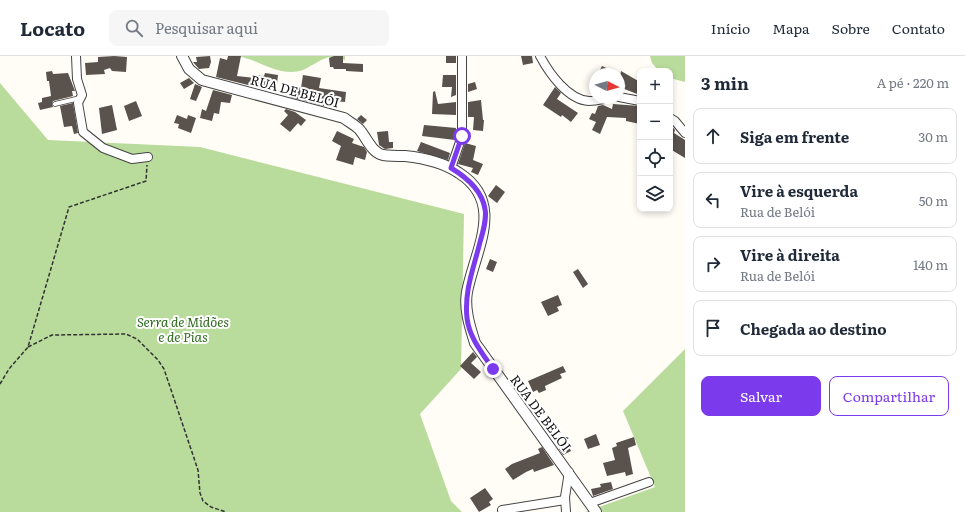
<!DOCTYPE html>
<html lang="pt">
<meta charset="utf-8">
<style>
:root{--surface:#fff;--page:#f6f6f7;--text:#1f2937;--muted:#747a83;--line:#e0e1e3;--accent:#7c3aed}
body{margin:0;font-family:Literata,serif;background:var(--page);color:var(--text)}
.controls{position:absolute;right:12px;top:12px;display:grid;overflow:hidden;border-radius:8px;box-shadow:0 2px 6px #0003}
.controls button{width:36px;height:36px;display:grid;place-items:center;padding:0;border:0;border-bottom:1px solid var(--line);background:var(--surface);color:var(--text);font:20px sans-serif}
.compass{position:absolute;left:589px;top:12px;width:36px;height:36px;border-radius:50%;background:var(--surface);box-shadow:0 2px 6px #0003;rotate:95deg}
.stop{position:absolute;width:12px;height:12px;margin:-9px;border:3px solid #7c3aed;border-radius:50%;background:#fff}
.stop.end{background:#7c3aed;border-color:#fff;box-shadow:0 1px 4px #0008}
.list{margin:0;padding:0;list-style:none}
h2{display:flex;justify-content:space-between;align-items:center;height:52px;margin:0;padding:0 16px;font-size:17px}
h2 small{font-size:13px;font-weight:400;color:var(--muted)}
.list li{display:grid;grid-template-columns:26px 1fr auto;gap:12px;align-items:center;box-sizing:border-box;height:56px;margin:0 8px 8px;padding:0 8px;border:1px solid var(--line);border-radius:8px}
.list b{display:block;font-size:15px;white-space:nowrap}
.list p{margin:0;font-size:13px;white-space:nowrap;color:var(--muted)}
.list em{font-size:13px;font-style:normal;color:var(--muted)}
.actions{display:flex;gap:8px;padding:12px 16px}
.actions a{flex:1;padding:9px 0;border:1px solid var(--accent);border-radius:8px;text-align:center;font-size:14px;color:var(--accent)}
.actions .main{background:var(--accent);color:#fff}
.icon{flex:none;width:22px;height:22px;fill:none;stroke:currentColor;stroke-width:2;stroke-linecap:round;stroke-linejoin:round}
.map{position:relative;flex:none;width:685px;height:456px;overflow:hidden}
header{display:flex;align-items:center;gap:24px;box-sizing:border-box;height:56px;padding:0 20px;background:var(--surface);border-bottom:1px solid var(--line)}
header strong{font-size:19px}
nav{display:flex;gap:22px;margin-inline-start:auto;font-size:14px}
.search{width:280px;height:36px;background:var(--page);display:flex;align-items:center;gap:10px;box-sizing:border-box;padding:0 14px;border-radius:8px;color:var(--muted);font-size:15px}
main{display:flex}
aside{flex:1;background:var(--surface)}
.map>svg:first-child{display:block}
.forest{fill:#b9dc9c}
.building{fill:#5a524d}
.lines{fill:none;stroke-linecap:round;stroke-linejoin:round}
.service-casing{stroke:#444;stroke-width:5.5}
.minor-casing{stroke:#444;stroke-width:10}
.tertiary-casing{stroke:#444;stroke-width:12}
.path{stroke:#333;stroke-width:1.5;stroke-dasharray:4 2;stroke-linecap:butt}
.service{stroke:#fff;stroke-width:4}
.minor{stroke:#fff;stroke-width:8}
.tertiary{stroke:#fff;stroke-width:10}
.route{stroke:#7c3aed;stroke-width:5}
.labels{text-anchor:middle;stroke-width:4;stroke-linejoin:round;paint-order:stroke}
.street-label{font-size:13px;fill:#111;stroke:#fff}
.park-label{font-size:13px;font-style:italic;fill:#2f6b1f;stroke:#fff}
</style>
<header>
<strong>Locato</strong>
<div class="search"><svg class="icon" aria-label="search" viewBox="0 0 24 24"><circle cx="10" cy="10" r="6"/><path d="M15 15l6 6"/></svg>Pesquisar aqui</div>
<nav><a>Início</a><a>Mapa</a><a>Sobre</a><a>Contato</a></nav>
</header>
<main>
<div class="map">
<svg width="685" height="456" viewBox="0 0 685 456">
<rect width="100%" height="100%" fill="#fffdf5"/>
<g class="forest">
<path d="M 235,0 L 345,0 L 345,4 C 340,3 331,0 326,2 C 314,6 306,16 292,16 C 270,16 256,2 235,0 Z"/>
<path d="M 650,0 L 685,0 L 685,26 L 670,22 L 670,15 L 659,15 L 652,7 Z"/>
<path d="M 0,27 L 48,84 L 200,91 L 464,158 L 461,313 L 420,358 L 451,445 L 462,456 L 0,456 Z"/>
<path d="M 685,293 L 685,456 L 585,456 L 655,431 L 623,355 Z"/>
</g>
<g class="building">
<path d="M 114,0 L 127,1 L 126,16 L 112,15 L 110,12 L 104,14 L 105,18 L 86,19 L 85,7 L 98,6 L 98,1 Z"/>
<path d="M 210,0 L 211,6 L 209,12 L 199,13 L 193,6 L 197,6 L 196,1 Z"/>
<path d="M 228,0 L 241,0 L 237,20 L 255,22 L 255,19 L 264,20 L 265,17 L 278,19 L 276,36 L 216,21 L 220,2 L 227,4 Z"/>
<path d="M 334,0 L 343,0 L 343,7 L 363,8 L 363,16 L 346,15 L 346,13 L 334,13 L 333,11 L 330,11 L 329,2 Z"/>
<rect x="446" y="0" width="10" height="7"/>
<path d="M 521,0 L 532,0 L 533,7 L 523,9 Z"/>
<path d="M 602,10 L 619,18 L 604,18 L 599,16 Z"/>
<path d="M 52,15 L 53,18 L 68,17 L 75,35 L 72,35 L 73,40 L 53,45 L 52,48 L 53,51 L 40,54 L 38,47 L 42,46 L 42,42 L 51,40 L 49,25 L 47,25 L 46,16 Z"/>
<path d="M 621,15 L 640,26 L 640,39 L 619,31 L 626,30 L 619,26 Z"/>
<path d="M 303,19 L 321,22 L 319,32 L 346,36 L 345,46 L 325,44 L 324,50 L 289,41 L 291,34 L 296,35 L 298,31 L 301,32 Z"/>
<path d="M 443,19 L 456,19 L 456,39 L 451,41 L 452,31 L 442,31 Z"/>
<path d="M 189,22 L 194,27 L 184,33 L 180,27 Z"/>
<path d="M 475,26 L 477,33 L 468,36 L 468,28 Z"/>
<path d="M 195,28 L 202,31 L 196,45 L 190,43 Z"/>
<path d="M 555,31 L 561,37 L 557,43 L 578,57 L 571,66 L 562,59 L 561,61 L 543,49 Z"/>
<path d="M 213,34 L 232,39 L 230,47 L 221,46 L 219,58 L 214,57 L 212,65 L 200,62 L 202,53 L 206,55 Z"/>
<path d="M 435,35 L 438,48 L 456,46 L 456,59 L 432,58 L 433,36 Z"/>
<path d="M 481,44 L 483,64 L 484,64 L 483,75 L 473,74 L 474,61 L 468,61 L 468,46 Z"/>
<path d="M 136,45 L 142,60 L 129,65 L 124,50 Z"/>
<path d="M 73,47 L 78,77 L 74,78 L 72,70 L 64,71 L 60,50 Z"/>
<path d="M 613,48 L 640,50 L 640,68 L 626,65 L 626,62 L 607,61 L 600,78 L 592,74 L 596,66 L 589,63 L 592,57 L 595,58 L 598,50 L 603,49 L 612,53 Z"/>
<path d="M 112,49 L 117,74 L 102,78 L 99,52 Z"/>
<path d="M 286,53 L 295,56 L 306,64 L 301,70 L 298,67 L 290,76 L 280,68 L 288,59 L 284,55 Z"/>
<path d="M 177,59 L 187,63 L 188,59 L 196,62 L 191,77 L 178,72 L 179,68 L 174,67 Z"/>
<path d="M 361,59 L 367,64 L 363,68 L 357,63 Z"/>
<path d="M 670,68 L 675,74 L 674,77 L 685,84 L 685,102 L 670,93 Z"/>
<path d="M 424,69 L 456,72 L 455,84 L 422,80 Z"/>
<path d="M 337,75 L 354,83 L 352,87 L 364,91 L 367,96 L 365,104 L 355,101 L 353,109 L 336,104 L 341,90 L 332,85 Z"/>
<path d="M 388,75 L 389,86 L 393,86 L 393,92 L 385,93 L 379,89 L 377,76 Z"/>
<path d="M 421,86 L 450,97 L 448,104 L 417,95 Z"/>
<path d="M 465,87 L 476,90 L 473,104 L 483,108 L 478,119 L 471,116 L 473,112 L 458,108 Z"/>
<path d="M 496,129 L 505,136 L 497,147 L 488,140 Z"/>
<path d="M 490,203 L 497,206 L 493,216 L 486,213 Z"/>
<path d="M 578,213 L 588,228 L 583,232 L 573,216 Z"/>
<path d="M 558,239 L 562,249 L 557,251 L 559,255 L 548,260 L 541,246 Z"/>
<path d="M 473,296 L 477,301 L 471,307 L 481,316 L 474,323 L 460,310 Z"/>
<path d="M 563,310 L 566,316 L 560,318 L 562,322 L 545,330 L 546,334 L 539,337 L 537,334 L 533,336 L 528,325 Z"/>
<path d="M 596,378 L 600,389 L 588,393 L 584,383 Z"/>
<path d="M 634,381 L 636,389 L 628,392 L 633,418 L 626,420 L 625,416 L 607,420 L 603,407 L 615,404 L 612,392 L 617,390 L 616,387 Z"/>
<path d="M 568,389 L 571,395 L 563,399 L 559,393 Z"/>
<path d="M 542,391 L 554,409 L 534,416 L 533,413 L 526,416 L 513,424 L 505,413 L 512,408 L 540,397 L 538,393 Z"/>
<path d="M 611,426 L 613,433 L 593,440 L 591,433 L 601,431 L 600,428 Z"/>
<path d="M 485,432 L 493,443 L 489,446 L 491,449 L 479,456 L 470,442 Z"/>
</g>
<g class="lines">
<g class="service-casing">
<path id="service" d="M 55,48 L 80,42"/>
</g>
<g class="minor-casing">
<g id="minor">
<path d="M 76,0 L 77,23 L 82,39 L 78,47 L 83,76 L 103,92 L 132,103 L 148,101"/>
<path d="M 540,0 C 549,17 568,44 589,45 C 596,45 604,43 611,42"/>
<path d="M 619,41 L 640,45"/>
<path d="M 670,62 L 675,65 L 685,77"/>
<path d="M 451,112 L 462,80 L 462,0"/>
<path d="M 590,447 L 649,426"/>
<path d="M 502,454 L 565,444"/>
<path d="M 566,456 L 565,441 L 569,416"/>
</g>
</g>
<g class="tertiary-casing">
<path id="tertiary" d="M 182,0 L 189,13 L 202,24 L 344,62 C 349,66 355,69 359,73 C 367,82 371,96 383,99 C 390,100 398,100 405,100 C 424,102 443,106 459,117 C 506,147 475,194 467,236 C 464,253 470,271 475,287 L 596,456"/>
</g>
<g class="path">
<path d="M 28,291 L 52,279 L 126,278 L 137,283 L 158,304 L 164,313 L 198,414 L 200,437 L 203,445 L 211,451 L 226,456"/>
<path d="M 0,328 L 9,313 L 28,291 L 69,151 L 146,125 L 147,109"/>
</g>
<use href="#service" class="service"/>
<use href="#minor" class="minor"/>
<use href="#tertiary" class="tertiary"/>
</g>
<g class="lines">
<path class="route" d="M 462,80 L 451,112 C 466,121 482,134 485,153 C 487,163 483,176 480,186 C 474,211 464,235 467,262 C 469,281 482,297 493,313"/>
</g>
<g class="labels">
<g class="street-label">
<text transform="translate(295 35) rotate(15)" y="5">RUA DE BELÓI</text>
<text transform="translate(541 357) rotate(53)" y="5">RUA DE BELÓI</text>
</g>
<g class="park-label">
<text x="183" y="271">Serra de Midões<tspan x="183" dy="15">e de Pias</tspan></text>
</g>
</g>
</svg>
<div class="controls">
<button>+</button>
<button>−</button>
<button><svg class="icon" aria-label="locate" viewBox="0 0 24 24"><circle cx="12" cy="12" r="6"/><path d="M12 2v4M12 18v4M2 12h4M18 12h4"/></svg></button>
<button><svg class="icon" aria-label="layers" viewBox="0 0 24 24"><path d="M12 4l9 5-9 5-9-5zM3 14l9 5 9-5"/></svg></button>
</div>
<svg class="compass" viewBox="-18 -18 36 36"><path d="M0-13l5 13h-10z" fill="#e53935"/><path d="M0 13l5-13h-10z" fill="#747a83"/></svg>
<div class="stop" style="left:462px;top:80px"></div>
<div class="stop end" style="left:493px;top:313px"></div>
</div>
<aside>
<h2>3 min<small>A pé · 220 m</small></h2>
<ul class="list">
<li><svg class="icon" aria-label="ahead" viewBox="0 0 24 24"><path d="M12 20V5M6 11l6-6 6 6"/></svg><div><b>Siga em frente</b></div><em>30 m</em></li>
<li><svg class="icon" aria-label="left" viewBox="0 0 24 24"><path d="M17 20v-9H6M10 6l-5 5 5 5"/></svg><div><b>Vire à esquerda</b><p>Rua de Belói</p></div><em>50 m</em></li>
<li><svg class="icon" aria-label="right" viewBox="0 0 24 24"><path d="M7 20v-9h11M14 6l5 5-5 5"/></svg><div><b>Vire à direita</b><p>Rua de Belói</p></div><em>140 m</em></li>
<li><svg class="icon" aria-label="arrive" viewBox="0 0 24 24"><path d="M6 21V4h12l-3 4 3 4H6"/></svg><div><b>Chegada ao destino</b></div></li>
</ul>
<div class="actions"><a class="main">Salvar</a><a>Compartilhar</a></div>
</aside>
</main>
